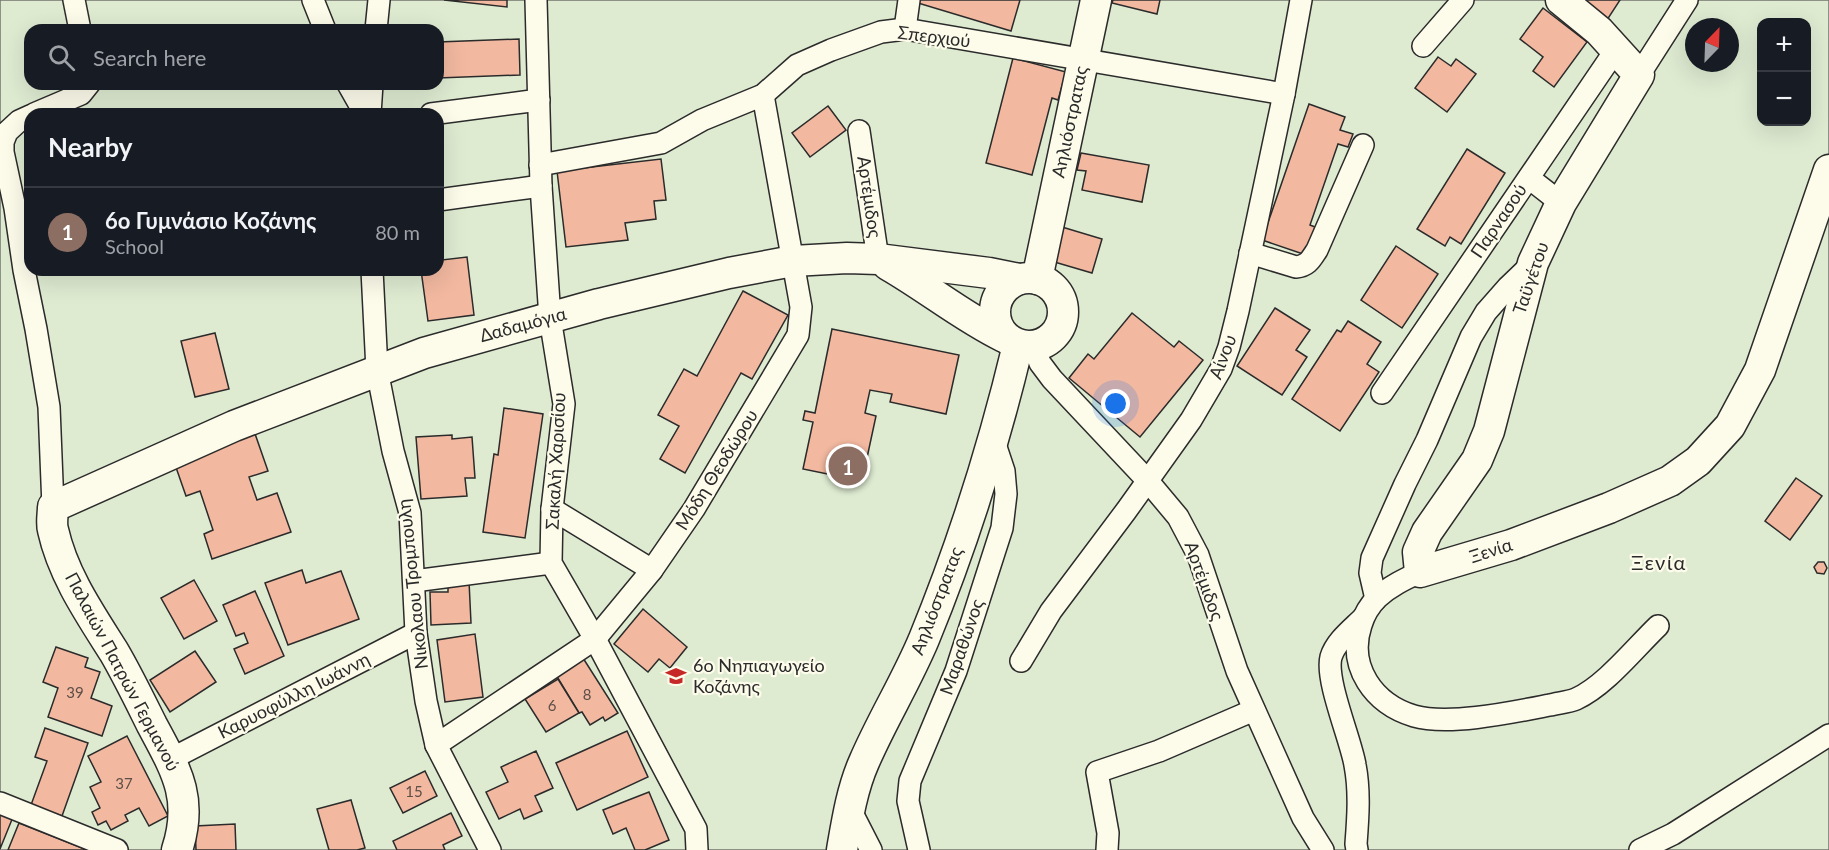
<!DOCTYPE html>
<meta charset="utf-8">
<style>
:root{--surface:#171b24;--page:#242831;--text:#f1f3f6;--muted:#9ea1a6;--line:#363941;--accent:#c62828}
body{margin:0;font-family:Lato,sans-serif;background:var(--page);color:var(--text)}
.controls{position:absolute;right:18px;top:18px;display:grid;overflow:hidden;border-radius:12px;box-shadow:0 6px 24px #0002}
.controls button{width:54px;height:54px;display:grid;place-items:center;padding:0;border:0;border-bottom:2px solid var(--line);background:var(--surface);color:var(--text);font:30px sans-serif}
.compass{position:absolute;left:1685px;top:18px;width:54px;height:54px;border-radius:50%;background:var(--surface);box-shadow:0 6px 24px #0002;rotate:23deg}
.you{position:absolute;left:1116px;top:404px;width:21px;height:21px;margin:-15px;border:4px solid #fff;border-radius:50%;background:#1a73e8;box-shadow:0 0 0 9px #1a73e833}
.badge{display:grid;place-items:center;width:39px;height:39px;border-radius:50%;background:var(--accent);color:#fff;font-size:20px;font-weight:700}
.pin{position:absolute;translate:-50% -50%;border:3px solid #fff;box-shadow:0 2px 6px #0006}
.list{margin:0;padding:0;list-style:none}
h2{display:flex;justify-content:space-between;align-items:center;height:78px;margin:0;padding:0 24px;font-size:26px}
h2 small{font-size:20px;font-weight:400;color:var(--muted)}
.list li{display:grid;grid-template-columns:39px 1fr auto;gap:18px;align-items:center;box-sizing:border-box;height:90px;padding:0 24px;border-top:2px solid var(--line)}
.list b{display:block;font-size:22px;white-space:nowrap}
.list p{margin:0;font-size:20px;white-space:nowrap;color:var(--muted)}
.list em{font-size:20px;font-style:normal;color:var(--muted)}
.icon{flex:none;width:33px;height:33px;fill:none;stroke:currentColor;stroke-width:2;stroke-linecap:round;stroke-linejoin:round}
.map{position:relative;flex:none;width:1829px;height:850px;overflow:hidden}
.search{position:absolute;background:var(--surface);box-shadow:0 6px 24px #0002;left:24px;top:24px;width:420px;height:66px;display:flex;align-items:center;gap:15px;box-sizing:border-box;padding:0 21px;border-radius:18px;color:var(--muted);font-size:22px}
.panel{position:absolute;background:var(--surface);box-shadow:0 6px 24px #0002;left:24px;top:108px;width:420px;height:168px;border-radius:18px}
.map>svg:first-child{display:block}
.green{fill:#deebd1;stroke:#74746e;stroke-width:1.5;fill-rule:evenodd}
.building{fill:#f2b8a0;stroke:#2b2b2b;stroke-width:1.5}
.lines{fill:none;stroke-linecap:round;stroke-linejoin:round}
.street-casing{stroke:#2b2b2b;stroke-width:24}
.secondary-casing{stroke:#2b2b2b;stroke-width:33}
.street{stroke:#fdfbea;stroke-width:21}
.secondary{stroke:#fdfbea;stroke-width:30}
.labels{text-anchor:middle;stroke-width:4.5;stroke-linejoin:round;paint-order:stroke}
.number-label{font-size:15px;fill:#5d4e48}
.street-label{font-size:18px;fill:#2b2b2b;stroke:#fdfbea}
.poi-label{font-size:18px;fill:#2b2b2b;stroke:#fdfbea;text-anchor:start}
.neighbourhood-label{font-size:20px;letter-spacing:1.5px;fill:#2b2b2b;stroke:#fdfbea}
</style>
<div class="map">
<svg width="1829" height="850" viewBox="0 0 1829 850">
<rect width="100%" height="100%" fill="#fdfbea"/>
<path class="green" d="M 0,0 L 1829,0 L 1829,850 L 0,850 ZM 1762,22 L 1806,22 L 1806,122 L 1762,122 ZM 1694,27 L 1730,27 L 1730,63 L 1694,63 ZM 30,30 L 438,30 L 438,84 L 30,84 ZM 30,114 L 438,114 L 438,270 L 30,270 Z"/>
<g class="building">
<path d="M 444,0 L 507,0 L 507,7 Z"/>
<path d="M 919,0 L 1020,0 L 1011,31 L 918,3 Z"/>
<path d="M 1113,0 L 1160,0 L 1157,14 L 1112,3 Z"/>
<path d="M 1578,0 L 1620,0 L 1607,20 Z"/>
<path d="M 1543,8 L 1587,42 L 1554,87 L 1533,71 L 1543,57 L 1520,39 Z"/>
<path d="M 519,39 L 520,75 L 438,78 L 438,42 Z"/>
<path d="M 1438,57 L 1451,66 L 1456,59 L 1476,74 L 1447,112 L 1415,88 Z"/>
<path d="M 1013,58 L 1066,72 L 1058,100 L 1052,98 L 1032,175 L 986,163 Z"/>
<path d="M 1309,104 L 1345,117 L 1340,130 L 1353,134 L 1348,147 L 1338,144 L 1310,225 L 1315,227 L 1306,255 L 1262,240 Z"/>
<path d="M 828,106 L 846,130 L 810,157 L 792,133 Z"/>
<path d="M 1467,149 L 1505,173 L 1461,244 L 1450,237 L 1445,246 L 1417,229 Z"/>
<path d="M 1081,153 L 1149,165 L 1142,202 L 1082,190 L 1086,171 L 1077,170 Z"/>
<path d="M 661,159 L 666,200 L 654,201 L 656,219 L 625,223 L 628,240 L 566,247 L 557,171 Z"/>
<path d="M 438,226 L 442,260 L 467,257 L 474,315 L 428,321 L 421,270 L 389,274 L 388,270 L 438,270 Z"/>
<path d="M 1062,227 L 1102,239 L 1092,273 L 1051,261 Z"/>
<path d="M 1396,246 L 1438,274 L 1402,328 L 1361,300 Z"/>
<path d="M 743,291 L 788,315 L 752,379 L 741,373 L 685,473 L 660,459 L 679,426 L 658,415 L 684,369 L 697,376 Z"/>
<path d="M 1275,308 L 1310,330 L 1296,350 L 1307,357 L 1282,395 L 1237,366 Z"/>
<path d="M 1132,313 L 1174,347 L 1179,341 L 1203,360 L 1140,437 L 1069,378 L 1088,354 L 1094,359 Z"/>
<path d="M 1348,321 L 1381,342 L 1367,364 L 1379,372 L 1340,431 L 1292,399 L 1337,330 L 1341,332 Z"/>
<path d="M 832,329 L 959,355 L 946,414 L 890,402 L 892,394 L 870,390 L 865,413 L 876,416 L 862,481 L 803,469 L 813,422 L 803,420 L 805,411 L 815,413 Z"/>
<path d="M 215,333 L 229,389 L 195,397 L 181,341 Z"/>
<path d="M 504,408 L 543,414 L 525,538 L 483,532 L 494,454 L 498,455 Z"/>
<path d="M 253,428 L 268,471 L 249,477 L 257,500 L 277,493 L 291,532 L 212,559 L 204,534 L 213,530 L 200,491 L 186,496 L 172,456 Z"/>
<path d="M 452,435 L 452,439 L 472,437 L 475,478 L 465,478 L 467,496 L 421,499 L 416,437 Z"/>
<path d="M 1796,478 L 1822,496 L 1790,540 L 1765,521 Z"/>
<path d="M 1818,562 L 1824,562 L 1827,568 L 1824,574 L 1817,573 L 1814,567 Z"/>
<path d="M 302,570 L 306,583 L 341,571 L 359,619 L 288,645 L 265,583 Z"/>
<path d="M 194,580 L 217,621 L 184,639 L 161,598 Z"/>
<path d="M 448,581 L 469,581 L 471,623 L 431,625 L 430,592 L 448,592 Z"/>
<path d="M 255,591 L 284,656 L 245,674 L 234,649 L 248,643 L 244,633 L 236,636 L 223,605 Z"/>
<path d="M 643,609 L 687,647 L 670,668 L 659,659 L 648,672 L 614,644 Z"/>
<path d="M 475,634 L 483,697 L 445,702 L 437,640 Z"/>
<path d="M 56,647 L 88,658 L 85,667 L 100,672 L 91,698 L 112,706 L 102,736 L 48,717 L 58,688 L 43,682 Z"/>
<path d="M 195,651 L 216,682 L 170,712 L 150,680 Z"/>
<path d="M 583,658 L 618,713 L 605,721 L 603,717 L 590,725 L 582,712 L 579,713 L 556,675 Z"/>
<path d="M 558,679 L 579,713 L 546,732 L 525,699 Z"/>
<path d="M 45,728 L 88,743 L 62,816 L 31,805 L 47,761 L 35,757 Z"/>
<path d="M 627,731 L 648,777 L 577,810 L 556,763 Z"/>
<path d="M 127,736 L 168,816 L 149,826 L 139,808 L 125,815 L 128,821 L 111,830 L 106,821 L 98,825 L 92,812 L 100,808 L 90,787 L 101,782 L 88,756 Z"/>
<path d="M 536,751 L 553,788 L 535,796 L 542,811 L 524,819 L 520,809 L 499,819 L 486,792 L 508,782 L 501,767 Z"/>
<path d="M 425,771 L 437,796 L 403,813 L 390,788 Z"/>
<path d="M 649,792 L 669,840 L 645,850 L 635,850 L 626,828 L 613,834 L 603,810 Z"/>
<path d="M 351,800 L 365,848 L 357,850 L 329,850 L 317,809 Z"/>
<path d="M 0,812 L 13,817 L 0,849 Z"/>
<path d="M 451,813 L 462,836 L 443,845 L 445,850 L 397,850 L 393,841 Z"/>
<path d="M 19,823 L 87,850 L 8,850 Z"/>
<path d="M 235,824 L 236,850 L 196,850 L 195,826 Z"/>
</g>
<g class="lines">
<g class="street-casing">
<g id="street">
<path d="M 74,0 L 80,30"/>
<path d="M 313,0 L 325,30"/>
<path d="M 536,0 L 541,186 L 550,318 L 564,404 L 552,509 L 551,563 L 595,639 L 696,829 L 697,850"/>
<path d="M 905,29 L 909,0"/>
<path d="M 376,30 L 379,0"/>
<path d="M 1423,46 L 1463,0"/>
<path d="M 1639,75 L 1687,0"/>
<path d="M 348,84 L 365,114"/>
<path d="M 34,114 L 81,94 L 89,84"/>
<path d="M 370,114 L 372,84"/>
<path d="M 431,114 L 539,100"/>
<path d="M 30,116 L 19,121 L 7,132 L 3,142 L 3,152 L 15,208 L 24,270 L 36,329 L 49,407 L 53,507"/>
<path d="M 859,131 L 878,259"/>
<path d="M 540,165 L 661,143 L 702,120 L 763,95 L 797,65 L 831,50 L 881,32 L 905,29 L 1284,94"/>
<path d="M 1529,178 L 1561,203"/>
<path d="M 438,200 L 541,186"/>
<path d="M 1250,253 L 1296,267 C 1308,266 1311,259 1317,250 L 1363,145"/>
<path d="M 372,270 L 377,370 L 393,451 L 410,513 L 416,633 L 426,701 L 436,745 L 490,850"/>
<path d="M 1034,347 L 1040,363 L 1052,379 L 1147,480 L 1178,517 L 1198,555 L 1237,671 L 1303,818 L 1323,850"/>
<path d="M 1382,393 L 1617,48"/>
<path d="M 552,509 L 652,570"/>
<path d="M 1420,572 C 1405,579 1390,586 1377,598 C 1370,605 1364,615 1361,625 C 1347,667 1374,704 1414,716 C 1449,726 1514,712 1550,705 C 1558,703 1569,702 1576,699 C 1605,686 1635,648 1658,626"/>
<path d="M 414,581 L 551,563"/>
<path d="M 1376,599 L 1370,573 L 1372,558 L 1405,484 L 1427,440 L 1471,337 L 1486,312 L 1508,287 L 1533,263"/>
<path d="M 1021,661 L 1051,611 L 1126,511 L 1191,420 L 1221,369 L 1229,347 L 1238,311 L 1284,94 L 1301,0"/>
<path d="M 436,745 L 595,639 L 652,570 L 694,509 L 798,335 L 801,307 L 763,95"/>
<path d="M 171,759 L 416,633"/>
<path d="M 0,803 L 117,850"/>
<path d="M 850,809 L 871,850"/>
<path d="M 919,850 L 908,801 L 910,781 L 956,671 L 1002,528 L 1006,494 L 1004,471 L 994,441"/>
<path d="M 1107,850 L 1108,833 L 1097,772 L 1159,751 L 1254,710"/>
<path d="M 1357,850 L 1356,844 C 1358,818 1360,791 1355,765 C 1351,740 1325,680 1331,657 C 1336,641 1352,629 1363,618"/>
<path d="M 1640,850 L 1673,834 L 1829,735"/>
</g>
</g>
<g class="secondary-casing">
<g id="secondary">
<path d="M 1561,0 L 1599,31 L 1639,75 L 1561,203 L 1533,263 L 1489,431 L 1477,460 L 1427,532 L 1418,552 L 1420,572 L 1511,545 L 1609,508 L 1670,481 L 1698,461 L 1730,426 L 1760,370 L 1829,170"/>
<path d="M 888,265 C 928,288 963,317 1004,337"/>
<circle cx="1029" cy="312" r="34"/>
<path d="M 1037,279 L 1096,0"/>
<path d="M 177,850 C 194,798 176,770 152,725 C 140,701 128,676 114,652 C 90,614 63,575 53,530 C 51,523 53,514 53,507 L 234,426 L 424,353 L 599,304 L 729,273 L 793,261 L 847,258 L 878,259 L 989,273 L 1019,279"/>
<path d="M 842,850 C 847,821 852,789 864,762 C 882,720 906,682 924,639 C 963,544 994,445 1018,345"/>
</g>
</g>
<use href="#street" class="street"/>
<use href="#secondary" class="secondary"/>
</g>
<defs>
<g id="school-bare" transform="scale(1.62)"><path d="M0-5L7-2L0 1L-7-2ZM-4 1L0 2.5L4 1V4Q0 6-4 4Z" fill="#c62828" stroke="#fdfbea" stroke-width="2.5" paint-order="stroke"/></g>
</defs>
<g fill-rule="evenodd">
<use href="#school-bare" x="676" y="676"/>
</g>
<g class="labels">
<g class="number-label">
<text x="75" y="698">39</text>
<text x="587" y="700">8</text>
<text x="552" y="711">6</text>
<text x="124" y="789">37</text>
<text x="414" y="797">15</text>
</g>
<g class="street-label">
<text transform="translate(934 37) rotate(7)" y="6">Σπερχιού</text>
<text transform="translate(1070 122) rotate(-78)" y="6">Αηλιόστρατας</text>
<text transform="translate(869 197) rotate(82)" y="6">Αρτέμιδος</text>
<text transform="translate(1499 221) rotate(-56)" y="6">Παρνασού</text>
<text transform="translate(1531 278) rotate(-71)" y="6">Ταϋγέτου</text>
<text transform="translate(523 325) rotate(-15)" y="6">Δαδαμόγια</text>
<text transform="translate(1223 357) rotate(-69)" y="6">Αίνου</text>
<text transform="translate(556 461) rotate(-87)" y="6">Σακαλή Χαρισίου</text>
<text transform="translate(717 470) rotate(-58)" y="6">Μόδη Θεοδώρου</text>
<text transform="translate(1491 551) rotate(-18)" y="6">Ξενία</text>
<text transform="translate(1204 581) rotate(70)" y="6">Αρτέμιδος</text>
<text transform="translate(413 584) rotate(-96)" y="6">Νικολαου Τρομπουλη</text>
<text transform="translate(937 601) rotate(-69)" y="6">Αηλιόστρατας</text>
<text transform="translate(962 647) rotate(-71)" y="6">Μαραθώνος</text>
<text transform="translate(122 672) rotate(62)" y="6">Παλαιών Πατρών Γερμανού</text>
<text transform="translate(294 696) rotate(-27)" y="6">Καρυοφύλλη Ιωάννη</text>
</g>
<g class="poi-label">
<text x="693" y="672">6ο Νηπιαγωγείο<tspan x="693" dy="21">Κοζάνης</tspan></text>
</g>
<g class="neighbourhood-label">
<text x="1659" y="570">Ξενία</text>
</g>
</g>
</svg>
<div class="controls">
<button>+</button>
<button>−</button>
</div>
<svg class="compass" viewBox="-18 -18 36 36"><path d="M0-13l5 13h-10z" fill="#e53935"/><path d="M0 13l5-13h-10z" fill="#9ea1a6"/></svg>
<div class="you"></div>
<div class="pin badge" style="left:848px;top:466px;background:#8d6e63">1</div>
<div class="search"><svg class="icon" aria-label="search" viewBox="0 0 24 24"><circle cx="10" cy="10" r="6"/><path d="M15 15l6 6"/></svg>Search here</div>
<section class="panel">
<h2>Nearby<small></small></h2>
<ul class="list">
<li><span class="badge" style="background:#8d6e63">1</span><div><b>6ο Γυμνάσιο Κοζάνης</b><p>School</p></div><em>80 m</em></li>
</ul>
</section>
</div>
